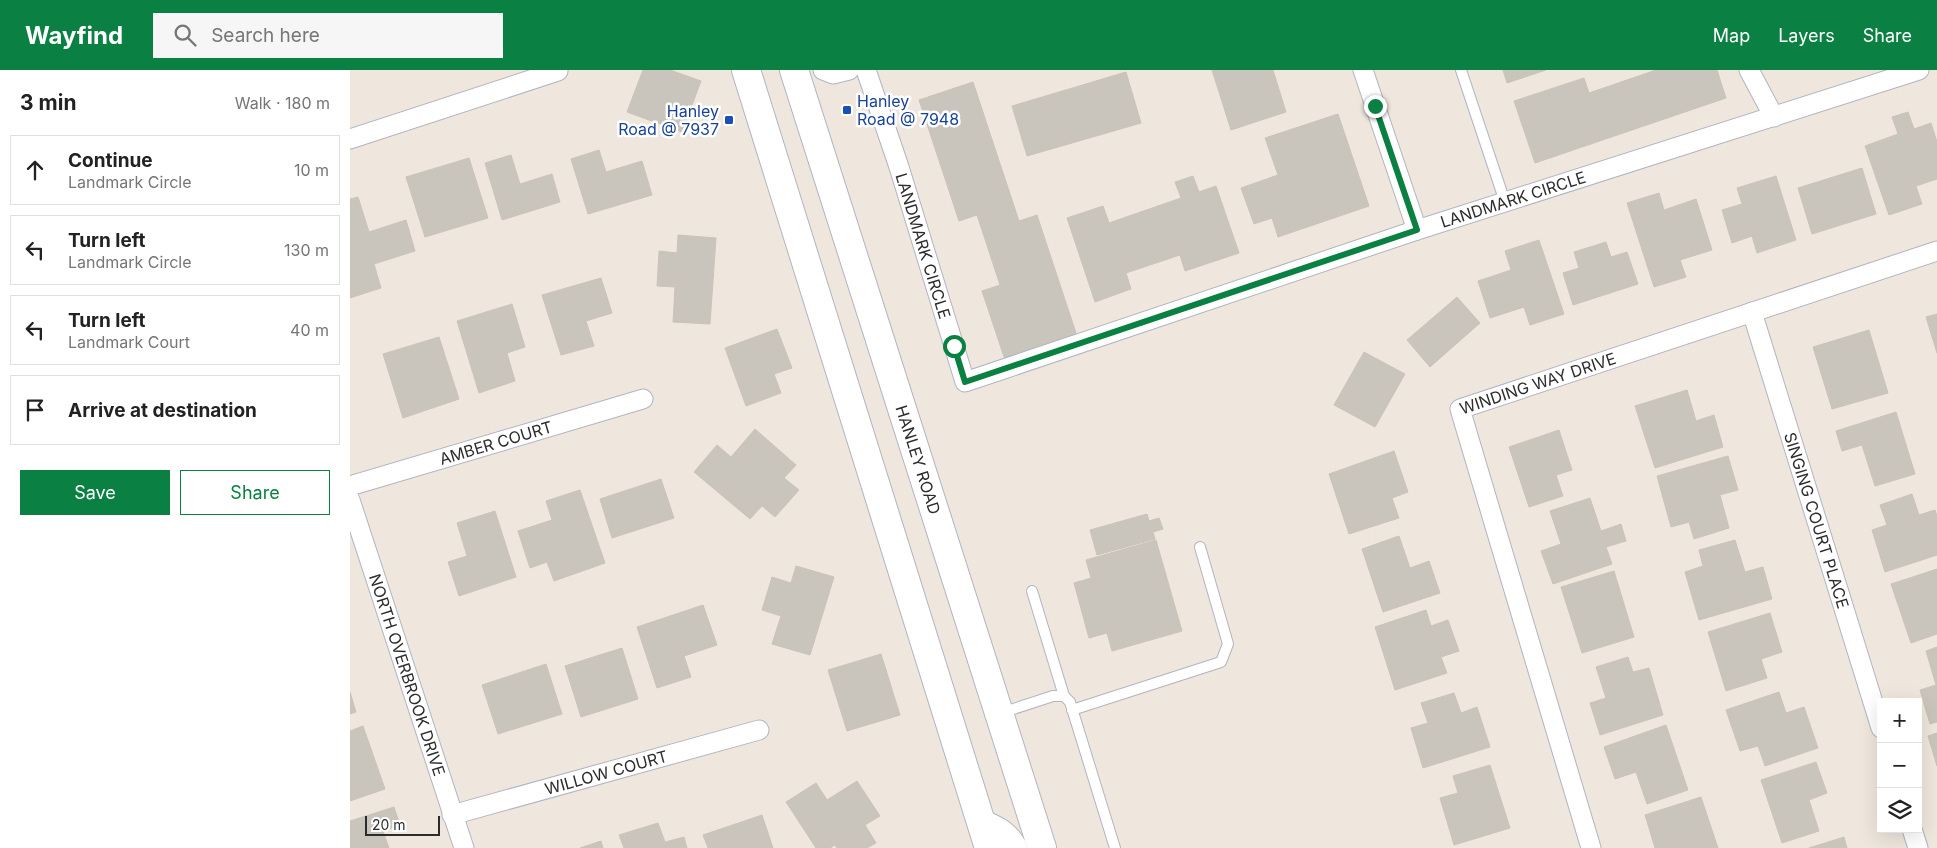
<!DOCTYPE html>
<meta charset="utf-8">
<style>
:root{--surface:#fff;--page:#f6f6f6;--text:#222;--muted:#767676;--line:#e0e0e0;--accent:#0b8043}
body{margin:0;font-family:Inter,sans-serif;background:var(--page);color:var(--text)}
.controls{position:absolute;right:15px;bottom:15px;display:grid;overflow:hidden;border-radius:0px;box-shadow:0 5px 20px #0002}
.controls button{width:45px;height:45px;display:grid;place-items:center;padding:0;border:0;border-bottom:1px solid var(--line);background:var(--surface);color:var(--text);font:25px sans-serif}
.scale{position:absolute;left:15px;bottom:12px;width:75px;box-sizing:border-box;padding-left:5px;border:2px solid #2c2c2c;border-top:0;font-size:14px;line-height:18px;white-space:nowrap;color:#2c2c2c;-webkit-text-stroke:4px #fff;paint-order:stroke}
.stop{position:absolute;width:15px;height:15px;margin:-11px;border:4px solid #0b8043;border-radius:50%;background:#fff}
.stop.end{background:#0b8043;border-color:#fff;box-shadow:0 1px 5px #0008}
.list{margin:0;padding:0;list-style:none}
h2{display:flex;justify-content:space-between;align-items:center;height:65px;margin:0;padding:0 20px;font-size:21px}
h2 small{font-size:16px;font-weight:400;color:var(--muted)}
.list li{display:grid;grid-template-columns:32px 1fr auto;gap:15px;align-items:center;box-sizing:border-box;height:70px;margin:0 10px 10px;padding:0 10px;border:1px solid var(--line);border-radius:0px}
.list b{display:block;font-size:19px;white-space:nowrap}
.list p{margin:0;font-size:16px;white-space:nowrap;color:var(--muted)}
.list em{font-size:16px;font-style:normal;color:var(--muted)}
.actions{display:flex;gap:10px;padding:15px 20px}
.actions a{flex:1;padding:11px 0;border:1px solid var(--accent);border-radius:0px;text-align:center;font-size:18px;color:var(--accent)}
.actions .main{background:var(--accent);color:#fff}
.icon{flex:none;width:28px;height:28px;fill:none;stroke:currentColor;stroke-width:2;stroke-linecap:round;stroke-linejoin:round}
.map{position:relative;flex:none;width:1587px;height:778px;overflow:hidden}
header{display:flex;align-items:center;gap:30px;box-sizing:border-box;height:70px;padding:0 25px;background:var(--accent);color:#fff}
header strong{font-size:24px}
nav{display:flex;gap:28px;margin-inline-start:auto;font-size:18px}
.search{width:350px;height:45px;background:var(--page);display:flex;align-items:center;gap:12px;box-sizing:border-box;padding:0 18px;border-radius:0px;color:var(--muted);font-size:19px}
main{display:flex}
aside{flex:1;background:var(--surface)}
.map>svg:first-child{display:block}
.building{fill:#cac5bc;stroke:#cbc3b7}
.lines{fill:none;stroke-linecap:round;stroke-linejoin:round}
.lane-casing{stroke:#b1b4c1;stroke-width:12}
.street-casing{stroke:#b1b4c1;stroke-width:21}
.secondary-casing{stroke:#b1b4c1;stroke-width:30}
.lane{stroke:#fff;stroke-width:10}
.street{stroke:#fff;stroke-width:19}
.secondary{stroke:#fff;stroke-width:28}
.route{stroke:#0b8043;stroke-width:6}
.transit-dot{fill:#1a4fb4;stroke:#fff;stroke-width:2}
.labels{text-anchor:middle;stroke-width:5;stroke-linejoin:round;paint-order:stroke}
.transit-label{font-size:16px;fill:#164399;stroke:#fff;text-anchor:start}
.street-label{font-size:16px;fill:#2c2c2c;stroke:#fff}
</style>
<header>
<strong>Wayfind</strong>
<div class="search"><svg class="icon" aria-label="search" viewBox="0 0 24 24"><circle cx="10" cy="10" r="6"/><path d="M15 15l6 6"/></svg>Search here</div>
<nav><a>Map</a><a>Layers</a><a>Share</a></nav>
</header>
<main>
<aside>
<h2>3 min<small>Walk · 180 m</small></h2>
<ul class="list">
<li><svg class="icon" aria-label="ahead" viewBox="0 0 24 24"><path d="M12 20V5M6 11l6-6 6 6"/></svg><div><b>Continue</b><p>Landmark Circle</p></div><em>10 m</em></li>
<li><svg class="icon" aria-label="left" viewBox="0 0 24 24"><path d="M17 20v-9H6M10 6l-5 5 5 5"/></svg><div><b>Turn left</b><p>Landmark Circle</p></div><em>130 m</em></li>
<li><svg class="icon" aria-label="left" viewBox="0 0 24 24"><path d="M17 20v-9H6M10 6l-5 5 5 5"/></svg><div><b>Turn left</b><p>Landmark Court</p></div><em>40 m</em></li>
<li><svg class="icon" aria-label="arrive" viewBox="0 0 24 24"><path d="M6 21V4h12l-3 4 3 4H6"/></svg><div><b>Arrive at destination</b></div></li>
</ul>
<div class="actions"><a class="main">Save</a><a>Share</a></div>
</aside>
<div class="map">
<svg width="1587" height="778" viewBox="0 0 1587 778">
<rect width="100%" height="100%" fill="#efe7dd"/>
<g class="building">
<path d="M 293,0 L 320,0 L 351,11 L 332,62 L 277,42 Z"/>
<path d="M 862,0 L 923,0 L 936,42 L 881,60 Z"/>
<path d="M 1153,0 L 1196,0 L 1157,13 Z"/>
<path d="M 1306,0 L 1367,0 L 1376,28 L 1185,93 L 1164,31 L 1234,8 L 1239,23 Z"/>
<path d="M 776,2 L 791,53 L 677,86 L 662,36 Z"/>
<path d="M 623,12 L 669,151 L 687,145 L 727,266 L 655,290 L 632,221 L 650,215 L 627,145 L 609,151 L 569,30 Z"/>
<path d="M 1558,42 L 1564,59 L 1581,53 L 1587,72 L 1587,109 L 1566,116 L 1572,134 L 1539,145 L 1515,76 L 1548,64 L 1542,47 Z"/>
<path d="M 988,44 L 1019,136 L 928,167 L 922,148 L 904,154 L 891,118 L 928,105 L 915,68 Z"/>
<path d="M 249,80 L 256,102 L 292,91 L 302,125 L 238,144 L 221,89 Z"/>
<path d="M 161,85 L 170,114 L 202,104 L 210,132 L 152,150 L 135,93 Z"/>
<path d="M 119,88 L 138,148 L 75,167 L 56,107 Z"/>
<path d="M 1512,98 L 1526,144 L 1462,164 L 1448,118 Z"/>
<path d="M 843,106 L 849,122 L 866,116 L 889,183 L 835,201 L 830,185 L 776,203 L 781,219 L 745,232 L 717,148 L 753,136 L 759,153 L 831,128 L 825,112 Z"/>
<path d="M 1426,106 L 1446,170 L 1407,183 L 1402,166 L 1382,173 L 1372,140 L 1392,134 L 1387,118 Z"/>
<path d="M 1309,123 L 1314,140 L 1346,129 L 1362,180 L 1330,190 L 1336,207 L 1304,217 L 1277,133 Z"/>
<path d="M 8,127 L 19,162 L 56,150 L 65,181 L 24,194 L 31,218 L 0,228 L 0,129 Z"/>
<path d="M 328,165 L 366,168 L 360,254 L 323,252 L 325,217 L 307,216 L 309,181 L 327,183 Z"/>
<path d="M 1189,170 L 1214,244 L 1180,255 L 1174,237 L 1140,248 L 1128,211 L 1161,200 L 1155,181 Z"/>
<path d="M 1256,172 L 1261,187 L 1277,182 L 1288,214 L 1223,235 L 1213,203 L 1229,198 L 1224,182 Z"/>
<path d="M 251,208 L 262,243 L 236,251 L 244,276 L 211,285 L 192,225 Z"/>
<path d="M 1107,227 L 1130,253 L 1080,297 L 1057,270 Z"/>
<path d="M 162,234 L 175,277 L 157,283 L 165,311 L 129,323 L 107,251 Z"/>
<path d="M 1587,244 L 1587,283 L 1576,247 Z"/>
<path d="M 427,259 L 442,298 L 424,304 L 431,323 L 396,336 L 375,278 Z"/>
<path d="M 1519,260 L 1538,323 L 1482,339 L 1463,277 Z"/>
<path d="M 89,267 L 109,329 L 53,348 L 33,284 Z"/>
<path d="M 1014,282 L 1055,304 L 1025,357 L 984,335 Z"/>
<path d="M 1337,320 L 1346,351 L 1364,345 L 1373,377 L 1305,398 L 1285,336 Z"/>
<path d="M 1546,342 L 1565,404 L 1525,416 L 1512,375 L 1492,381 L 1486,361 Z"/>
<path d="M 405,359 L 446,395 L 434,408 L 449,420 L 425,447 L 412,436 L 400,449 L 344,402 L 367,375 L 381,387 Z"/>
<path d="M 1209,360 L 1222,400 L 1206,405 L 1213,426 L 1179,437 L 1159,377 Z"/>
<path d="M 1044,381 L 1058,422 L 1042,428 L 1049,448 L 999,464 L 979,404 Z"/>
<path d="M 1378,386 L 1388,420 L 1370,425 L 1379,458 L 1344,469 L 1339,452 L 1321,457 L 1307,406 Z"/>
<path d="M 311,409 L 324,448 L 262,468 L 250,429 Z"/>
<path d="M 230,420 L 255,493 L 204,511 L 197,492 L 180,498 L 168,461 L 202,450 L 196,431 Z"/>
<path d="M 1562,424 L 1569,445 L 1585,440 L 1587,446 L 1587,485 L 1535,502 L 1522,460 L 1537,455 L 1530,435 Z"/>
<path d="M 1240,428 L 1251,461 L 1271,454 L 1276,471 L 1256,477 L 1262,494 L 1203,514 L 1191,481 L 1211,474 L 1200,441 Z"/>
<path d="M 145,441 L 166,507 L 109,526 L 98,492 L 117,486 L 107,453 Z"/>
<path d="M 797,444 L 799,451 L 809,448 L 813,459 L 803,462 L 805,469 L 747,485 L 740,460 Z"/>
<path d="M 1049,466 L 1060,498 L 1079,491 L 1090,523 L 1033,542 L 1012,479 Z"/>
<path d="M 806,470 L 832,561 L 762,581 L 757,563 L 739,568 L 724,513 L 741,508 L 736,490 Z"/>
<path d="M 1385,470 L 1395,502 L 1413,497 L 1422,529 L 1349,550 L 1335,502 L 1353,496 L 1349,480 Z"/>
<path d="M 446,496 L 484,507 L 460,585 L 422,574 L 431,546 L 412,540 L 422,507 L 441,513 Z"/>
<path d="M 1587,499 L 1587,564 L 1561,573 L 1541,514 Z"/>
<path d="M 1264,501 L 1284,567 L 1232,583 L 1211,517 Z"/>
<path d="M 353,535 L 367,575 L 334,586 L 341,607 L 307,618 L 287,557 Z"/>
<path d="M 1076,540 L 1081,556 L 1098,550 L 1109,581 L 1091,587 L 1097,603 L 1045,620 L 1025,557 Z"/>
<path d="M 1420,543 L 1432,582 L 1411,589 L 1417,608 L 1376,621 L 1358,562 Z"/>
<path d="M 1587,577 L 1587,652 L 1580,654 L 1570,620 L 1586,615 L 1576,581 Z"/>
<path d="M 272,578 L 288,629 L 231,647 L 215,596 Z"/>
<path d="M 531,584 L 550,645 L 497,661 L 478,600 Z"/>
<path d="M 1278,587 L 1283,602 L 1299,598 L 1313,645 L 1250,665 L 1240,633 L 1256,628 L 1246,597 Z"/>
<path d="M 196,594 L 212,644 L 148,664 L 132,615 Z"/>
<path d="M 0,622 L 6,642 L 0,644 Z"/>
<path d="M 1429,622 L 1436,643 L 1454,637 L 1468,678 L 1415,696 L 1408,676 L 1390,681 L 1376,640 Z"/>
<path d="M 1104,623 L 1111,643 L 1127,637 L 1140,677 L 1073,698 L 1061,658 L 1078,653 L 1071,633 Z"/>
<path d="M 1316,655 L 1338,720 L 1297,734 L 1286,702 L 1265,709 L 1254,677 Z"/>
<path d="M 13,656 L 35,719 L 0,731 L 0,661 Z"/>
<path d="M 1587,663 L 1587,696 L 1578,666 Z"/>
<path d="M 1466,692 L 1477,723 L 1459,730 L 1469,761 L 1432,773 L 1411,710 Z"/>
<path d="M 1140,695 L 1160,758 L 1104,775 L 1090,728 L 1108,723 L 1103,706 Z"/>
<path d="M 507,711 L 530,746 L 515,755 L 526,773 L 517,778 L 487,778 L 485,775 L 480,778 L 466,778 L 436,732 L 466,713 L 477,730 Z"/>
<path d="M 1351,727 L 1368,778 L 1305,778 L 1295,745 Z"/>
<path d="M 44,737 L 50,755 L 33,761 L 39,778 L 0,778 L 0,751 Z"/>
<path d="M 412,745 L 423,778 L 358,778 L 353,765 Z"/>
<path d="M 308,753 L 315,772 L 334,767 L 337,778 L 274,778 L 269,765 Z"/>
<path d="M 1494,767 L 1497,778 L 1459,778 Z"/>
<path d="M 251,771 L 253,778 L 230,778 Z"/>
</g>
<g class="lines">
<g class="lane-casing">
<g id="lane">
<path d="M 1111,0 L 1155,132"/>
<path d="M 682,521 L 714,626"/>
<path d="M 722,640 L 871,592 L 878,574 L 850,477"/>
<path d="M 651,643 L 703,626 L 714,626 L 720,632 L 765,778"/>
</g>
</g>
<g class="street-casing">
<g id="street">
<path d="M 473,0 L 483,4 L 499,0"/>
<path id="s1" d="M 516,0 L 549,97 L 615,312 L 1067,160 L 1569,0"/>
<path d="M 1013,0 L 1067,160"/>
<path d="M 1399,0 L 1424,47"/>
<path d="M 0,69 L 208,1"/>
<path id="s2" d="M 1402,242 L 1531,658"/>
<path id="s3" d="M 0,416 L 293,329"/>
<path id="s4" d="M 0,430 L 114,778"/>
<path id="s5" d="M 102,745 L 409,660"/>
<path d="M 1562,759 L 1568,778"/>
<path id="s6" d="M 1241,778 L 1110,339 L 1587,181"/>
</g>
</g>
<g class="secondary-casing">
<g id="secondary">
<path d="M 396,0 L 639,778"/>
<path id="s7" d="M 444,0 L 692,778"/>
<path d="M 632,754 C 646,760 655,764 663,778"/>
</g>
</g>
<use href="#lane" class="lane"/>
<use href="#street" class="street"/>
<use href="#secondary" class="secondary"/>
</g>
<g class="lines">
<path class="route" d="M 604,276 L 615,312 L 1067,160 L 1025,36"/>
</g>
<g class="transit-dot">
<rect x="492" y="35" width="10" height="10" rx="2.5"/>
<rect x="374" y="45" width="10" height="10" rx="2.5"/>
</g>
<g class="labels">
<g class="transit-label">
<text x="507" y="37">Hanley<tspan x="507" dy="18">Road @ 7948</tspan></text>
<text x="369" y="47" text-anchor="end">Hanley<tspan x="369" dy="18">Road @ 7937</tspan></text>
</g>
<g class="street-label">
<text dy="6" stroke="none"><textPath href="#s1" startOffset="905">LANDMARK CIRCLE</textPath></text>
<text dy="6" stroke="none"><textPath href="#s1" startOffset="185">LANDMARK CIRCLE</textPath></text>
<text dy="6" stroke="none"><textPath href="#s6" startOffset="540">WINDING WAY DRIVE</textPath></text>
<text dy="6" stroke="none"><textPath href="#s3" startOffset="152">AMBER COURT</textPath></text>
<text dy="6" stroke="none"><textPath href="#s7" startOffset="409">HANLEY ROAD</textPath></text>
<text dy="6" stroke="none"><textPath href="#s2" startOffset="218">SINGING COURT PLACE</textPath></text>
<text dy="6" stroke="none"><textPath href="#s4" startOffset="184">NORTH OVERBROOK DRIVE</textPath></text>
<text dy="6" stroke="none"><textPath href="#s5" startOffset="160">WILLOW COURT</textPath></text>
</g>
</g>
</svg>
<div class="controls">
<button>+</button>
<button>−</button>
<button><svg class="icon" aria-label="layers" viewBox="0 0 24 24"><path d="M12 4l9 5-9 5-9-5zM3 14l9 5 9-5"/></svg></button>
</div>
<div class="scale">20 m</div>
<div class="stop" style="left:604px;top:276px"></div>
<div class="stop end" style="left:1025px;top:36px"></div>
</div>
</main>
